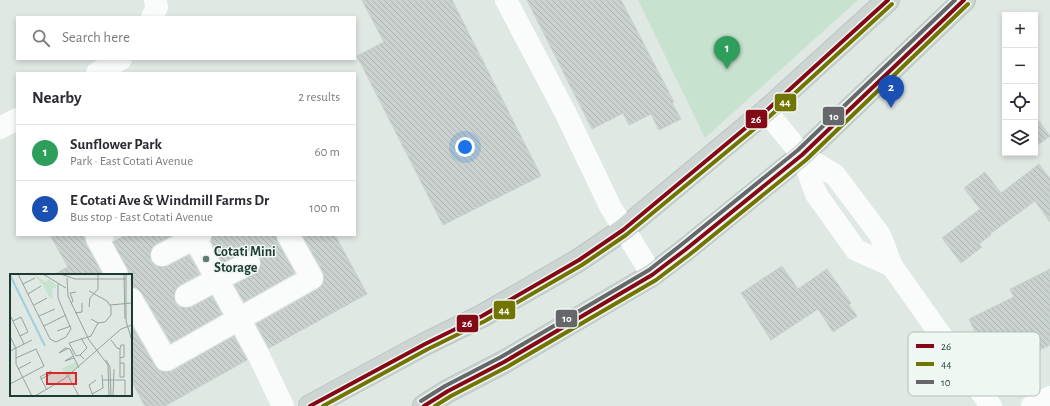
<!DOCTYPE html>
<meta charset="utf-8">
<style>
:root{--surface:#fff;--page:#f2f2f3;--text:#2b2b33;--muted:#7c7c81;--line:#e1e1e2;--accent:#627871}
body{margin:0;font-family:"Alegreya Sans",sans-serif;background:var(--page);color:var(--text)}
.controls{position:absolute;right:12px;top:12px;display:grid;overflow:hidden;border-radius:0px;box-shadow:0 2px 6px #0003}
.controls button{width:36px;height:36px;display:grid;place-items:center;padding:0;border:0;border-bottom:1px solid var(--line);background:var(--surface);color:var(--text);font:20px sans-serif}
.you{position:absolute;left:465px;top:147px;width:14px;height:14px;margin:-10px;border:3px solid #fff;border-radius:50%;background:#1a73e8;box-shadow:0 0 0 6px #1a73e833}
.badge{display:grid;place-items:center;width:26px;height:26px;border-radius:50%;background:var(--accent);color:#fff;font-size:13px;font-weight:700}
.pin{position:absolute;translate:-50% -33px;filter:drop-shadow(0 1px 2px #0008)}
.pin::after{content:'';position:absolute;top:21px;width:14px;height:12px;background:inherit;clip-path:polygon(0 0,100% 0,50% 100%)}
.list{margin:0;padding:0;list-style:none}
h2{display:flex;justify-content:space-between;align-items:center;height:52px;margin:0;padding:0 16px;font-size:17px}
h2 small{font-size:13px;font-weight:400;color:var(--muted)}
.list li{display:grid;grid-template-columns:26px 1fr auto;gap:12px;align-items:center;box-sizing:border-box;height:56px;padding:0 16px;border-top:1px solid var(--line)}
.list b{display:block;font-size:15px;white-space:nowrap}
.list p{margin:0;font-size:13px;white-space:nowrap;color:var(--muted)}
.list em{font-size:13px;font-style:normal;color:var(--muted)}
.icon{flex:none;width:22px;height:22px;fill:none;stroke:currentColor;stroke-width:2;stroke-linecap:round;stroke-linejoin:round}
.map{position:relative;flex:none;width:1050px;height:406px;overflow:hidden}
.search{position:absolute;background:var(--surface);box-shadow:0 2px 6px #0003;left:16px;top:16px;width:340px;height:44px;display:flex;align-items:center;gap:10px;box-sizing:border-box;padding:0 14px;border-radius:0px;color:var(--muted);font-size:15px}
.panel{position:absolute;background:var(--surface);box-shadow:0 2px 6px #0003;left:16px;top:72px;width:340px;height:164px;border-radius:0px}
.map>svg:first-child{display:block}
.green{fill:#c8e2d0}
.building{fill:url(#building-back-hatch);stroke:#c9d0cd}
.lines{fill:none;stroke-linecap:round;stroke-linejoin:round}
.major-casing{stroke:#bac5c1;stroke-width:24}
.minor{stroke:#fafcfb;stroke-width:22}
.major{stroke:#ccd5d2;stroke-width:22}
.bus-1-casing{stroke:#eef7f2;stroke-width:7}
.bus-2-casing{stroke:#eef7f2;stroke-width:7}
.bus-3-casing{stroke:#eef7f2;stroke-width:7}
.bus-1{stroke:#840916;stroke-width:4}
.bus-2{stroke:#727501;stroke-width:4}
.bus-3{stroke:#65676a;stroke-width:4}
.poi-dot{fill:#627871;stroke:#eef7f2;stroke-width:1.5}
.labels{text-anchor:middle;stroke-width:3;stroke-linejoin:round;paint-order:stroke}
.poi-label{font-size:14px;font-weight:bold;fill:#1e3b33;stroke:#eef7f2;text-anchor:start}
.inset-river{fill:none;stroke:#9dd1da;stroke-width:2}
.inset-road{fill:none;stroke:#92a39d;stroke-width:1}
.view{fill:#d62828;fill-opacity:0.15;stroke:#d62828;stroke-width:2}
.inset-edge{fill:none;stroke:#1e3b33;stroke-width:2}
.key{fill:#eef7f2;stroke:#b0bfb9;stroke-width:1}
.key-label{font-size:11px;fill:#1e3b33}
.line-badge{stroke:#eef7f2;stroke-width:1.5}
.badge-label{font-size:11px;text-anchor:middle;font-weight:bold;fill:#fff}
</style>
<div class="map">
<svg width="1050" height="406" viewBox="0 0 1050 406">
<defs>
<pattern id="building-back-hatch" width="6" height="6" patternUnits="userSpaceOnUse"><rect width="6" height="6" fill="#cad1ce"/><path d="M-1 5l2 2M0 0l6 6M5-1l2 2" fill="none" stroke="#adb4b1"/></pattern>
</defs>
<rect width="100%" height="100%" fill="#e0e8e4"/>
<path class="green" d="M 638,0 L 858,0 L 705,138 Z"/>
<g class="building">
<path d="M 362,0 L 452,0 L 541,176 L 443,225 L 357,56 L 384,42 Z"/>
<path d="M 527,0 L 621,0 L 674,102 L 672,103 L 681,119 L 659,130 L 651,114 L 629,125 L 623,113 L 592,129 Z"/>
<path d="M 1035,116 L 1050,136 L 1035,147 Z"/>
<path d="M 1039,164 L 1050,179 L 1050,222 L 1035,201 L 990,234 L 991,235 L 979,244 L 982,247 L 961,263 L 942,238 L 980,209 L 964,188 L 985,172 L 1001,193 Z"/>
<path d="M 50,235 L 83,235 L 86,244 L 103,275 L 53,275 L 68,267 Z"/>
<path d="M 126,235 L 173,235 L 156,244 L 152,248 L 150,254 L 151,261 L 156,266 L 162,267 L 168,266 L 189,255 L 200,274 L 180,285 L 176,289 L 174,295 L 175,302 L 180,307 L 186,308 L 192,307 L 212,296 L 222,314 L 171,343 L 142,293 L 137,288 L 131,287 L 131,275 L 129,275 L 128,269 L 113,242 Z"/>
<path d="M 216,235 L 276,235 L 277,241 L 295,273 L 244,302 L 234,285 L 255,274 L 259,270 L 261,264 L 260,258 L 256,253 L 249,251 L 243,252 L 222,263 L 211,241 L 212,237 Z"/>
<path d="M 302,235 L 335,235 L 367,294 L 269,348 L 256,324 L 318,289 L 323,284 L 324,278 L 323,272 Z"/>
<path d="M 782,266 L 798,289 L 827,269 L 851,303 L 849,305 L 857,316 L 833,332 L 818,309 L 771,340 L 741,293 Z"/>
<path d="M 1050,269 L 1050,345 L 994,372 L 969,319 L 1014,297 L 1010,289 Z"/>
<path d="M 131,324 L 155,366 L 160,371 L 166,372 L 172,371 L 234,336 L 247,360 L 165,406 L 145,406 L 131,380 Z"/>
</g>
<g class="lines">
<g class="major-casing">
<g id="major">
<path d="M 310,406 L 425,344 L 482,316 L 579,260 L 623,230 L 766,111 L 888,0"/>
<path d="M 424,406 L 448,391 L 504,362 L 652,275 L 685,250 L 802,155 L 964,0"/>
</g>
</g>
<g class="minor">
<path d="M 506,0 L 566,114 L 610,206 L 652,275"/>
<path d="M 152,17 L 157,7 L 155,0"/>
<path d="M 97,73 L 121,59"/>
<path d="M 766,111 L 802,155 L 816,194 L 856,250 L 892,266"/>
<path d="M 0,128 L 17,119"/>
<path d="M 802,155 L 835,175 L 880,235 L 892,266 L 991,406"/>
<path d="M 103,235 L 97,238 L 117,275"/>
<path d="M 193,235 L 259,356 L 283,406"/>
<path d="M 162,255 L 200,235"/>
<path d="M 186,296 L 249,263"/>
<path d="M 131,299 L 166,360 L 312,278 L 288,235"/>
<path d="M 1032,406 L 1050,397"/>
</g>
<use href="#major" class="major"/>
<g class="bus-1-casing">
<g id="bus-1">
<path d="M 310,406 L 425,344 L 482,316 L 579,260 L 623,230 L 766,111 L 888,0"/>
<path d="M 424,406 L 448,391 L 504,362 L 652,275 L 685,250 L 802,155 L 964,0"/>
</g>
</g>
<g class="bus-2-casing">
<g id="bus-2">
<path d="M 323,406 L 428,349 L 485,321 L 582,265 L 626,235 L 770,116 L 892,4"/>
<path d="M 435,406 L 451,396 L 507,367 L 656,280 L 689,255 L 806,160 L 968,4"/>
</g>
</g>
<g class="bus-3-casing">
<path id="bus-3" d="M 421,401 L 445,386 L 501,357 L 649,270 L 681,245 L 798,150 L 955,0"/>
</g>
<use href="#bus-1" class="bus-1"/>
<use href="#bus-2" class="bus-2"/>
<use href="#bus-3" class="bus-3"/>
</g>
<circle class="poi-dot" cx="206" cy="259" r="4"/>
<g class="labels">
<g class="poi-label">
<text x="214" y="256">Cotati Mini<tspan x="214" dy="16">Storage</tspan></text>
</g>
</g>
<g transform="translate(10 274)">
<rect width="122" height="122" fill="#e0e8e4"/>
<path d="M 23,0 L 36,8 L 39,5 L 46,11 L 46,14 L 42,14 L 43,25 L 39,23 L 33,11 ZM 66,88 L 67,93 L 56,103 L 52,94 Z" fill="#c8e2d0"/>
<path class="inset-river" d="M 0,1 L 35,72"/>
<path class="inset-road" d="M 8,0 L 40,65 L 46,68 L 56,63 L 61,55 L 48,24 L 48,10M 33,0 L 56,14M 51,0 L 65,5 L 116,5M 114,0 L 115,45M 116,0 L 116,47 L 122,67M 57,4 L 58,22 L 79,66 L 98,91 L 99,122M 13,10 L 25,4M 79,17 L 97,27 L 101,33 L 101,41 L 95,48 L 88,49 L 81,45M 18,20 L 31,12M 61,29 L 63,27 L 60,19 L 66,18M 24,31 L 37,24M 100,31 L 122,29M 79,33 L 80,24 L 88,15 L 88,0M 65,39 L 72,38 L 72,29M 0,41 L 14,70M 29,42 L 45,35M 3,47 L 11,43 L 18,58 L 10,62M 34,52 L 56,41M 47,57 L 61,52M 0,62 L 6,75 L 6,90 L 22,122M 101,66 L 107,74 L 110,75M 57,75 L 49,79 L 55,74 L 60,75 L 69,94M 110,75 L 110,103 L 114,103 L 114,89 L 110,89M 110,75 L 111,71 L 114,71 L 114,83 L 110,84M 0,77 L 22,66M 70,81 L 77,74 L 71,64M 63,82 L 55,87 L 64,84M 74,85 L 70,81 L 66,82 L 59,69 L 81,62 L 88,49M 96,86 L 100,93 L 101,122M 8,95 L 21,88M 58,102 L 69,122M 31,105 L 41,100 L 41,97 L 30,103 L 37,116M 93,106 L 115,106 L 115,122M 0,110 L 34,92 L 26,75 L 6,84M 82,120 L 93,114 L 92,101M 25,122 L 54,105 L 111,55 L 122,51M 83,122 L 79,111 L 86,106M 103,122 L 104,95"/>
<path class="view" d="M 37,99 L 66,99 L 66,110 L 37,110 Z"/>
<rect width="122" height="122" class="inset-edge"/>
</g>
<rect x="908" y="332" width="132" height="64" rx="6" class="key"/>
<rect x="916" y="344" width="18" height="4" fill="#840916"/>
<rect x="916" y="362" width="18" height="4" fill="#727501"/>
<rect x="916" y="380" width="18" height="4" fill="#65676a"/>
<g class="key-label">
<text x="941" y="350">26</text>
<text x="941" y="368">44</text>
<text x="941" y="386">10</text>
</g>
<g class="line-badge">
<rect x="774" y="93" width="23" height="19" rx="4" fill="#727501"/>
<rect x="822" y="106" width="23" height="20" rx="4" fill="#65676a"/>
<rect x="745" y="109" width="23" height="20" rx="4" fill="#840916"/>
<rect x="493" y="300" width="23" height="20" rx="4" fill="#727501"/>
<rect x="555" y="309" width="23" height="19" rx="4" fill="#65676a"/>
<rect x="456" y="314" width="23" height="19" rx="4" fill="#840916"/>
</g>
<g class="badge-label">
<text x="785" y="106">44</text>
<text x="834" y="120">10</text>
<text x="756" y="123">26</text>
<text x="504" y="314">44</text>
<text x="567" y="322">10</text>
<text x="467" y="327">26</text>
</g>
</svg>
<div class="controls">
<button>+</button>
<button>−</button>
<button><svg class="icon" aria-label="locate" viewBox="0 0 24 24"><circle cx="12" cy="12" r="6"/><path d="M12 2v4M12 18v4M2 12h4M18 12h4"/></svg></button>
<button><svg class="icon" aria-label="layers" viewBox="0 0 24 24"><path d="M12 4l9 5-9 5-9-5zM3 14l9 5 9-5"/></svg></button>
</div>
<div class="you"></div>
<div class="pin badge" style="left:727px;top:69px;background:#2e9e5b">1</div>
<div class="pin badge" style="left:891px;top:108px;background:#1a4fb4">2</div>
<div class="search"><svg class="icon" aria-label="search" viewBox="0 0 24 24"><circle cx="10" cy="10" r="6"/><path d="M15 15l6 6"/></svg>Search here</div>
<section class="panel">
<h2>Nearby<small>2 results</small></h2>
<ul class="list">
<li><span class="badge" style="background:#2e9e5b">1</span><div><b>Sunflower Park</b><p>Park · East Cotati Avenue</p></div><em>60 m</em></li>
<li><span class="badge" style="background:#1a4fb4">2</span><div><b>E Cotati Ave &amp; Windmill Farms Dr</b><p>Bus stop · East Cotati Avenue</p></div><em>100 m</em></li>
</ul>
</section>
</div>
